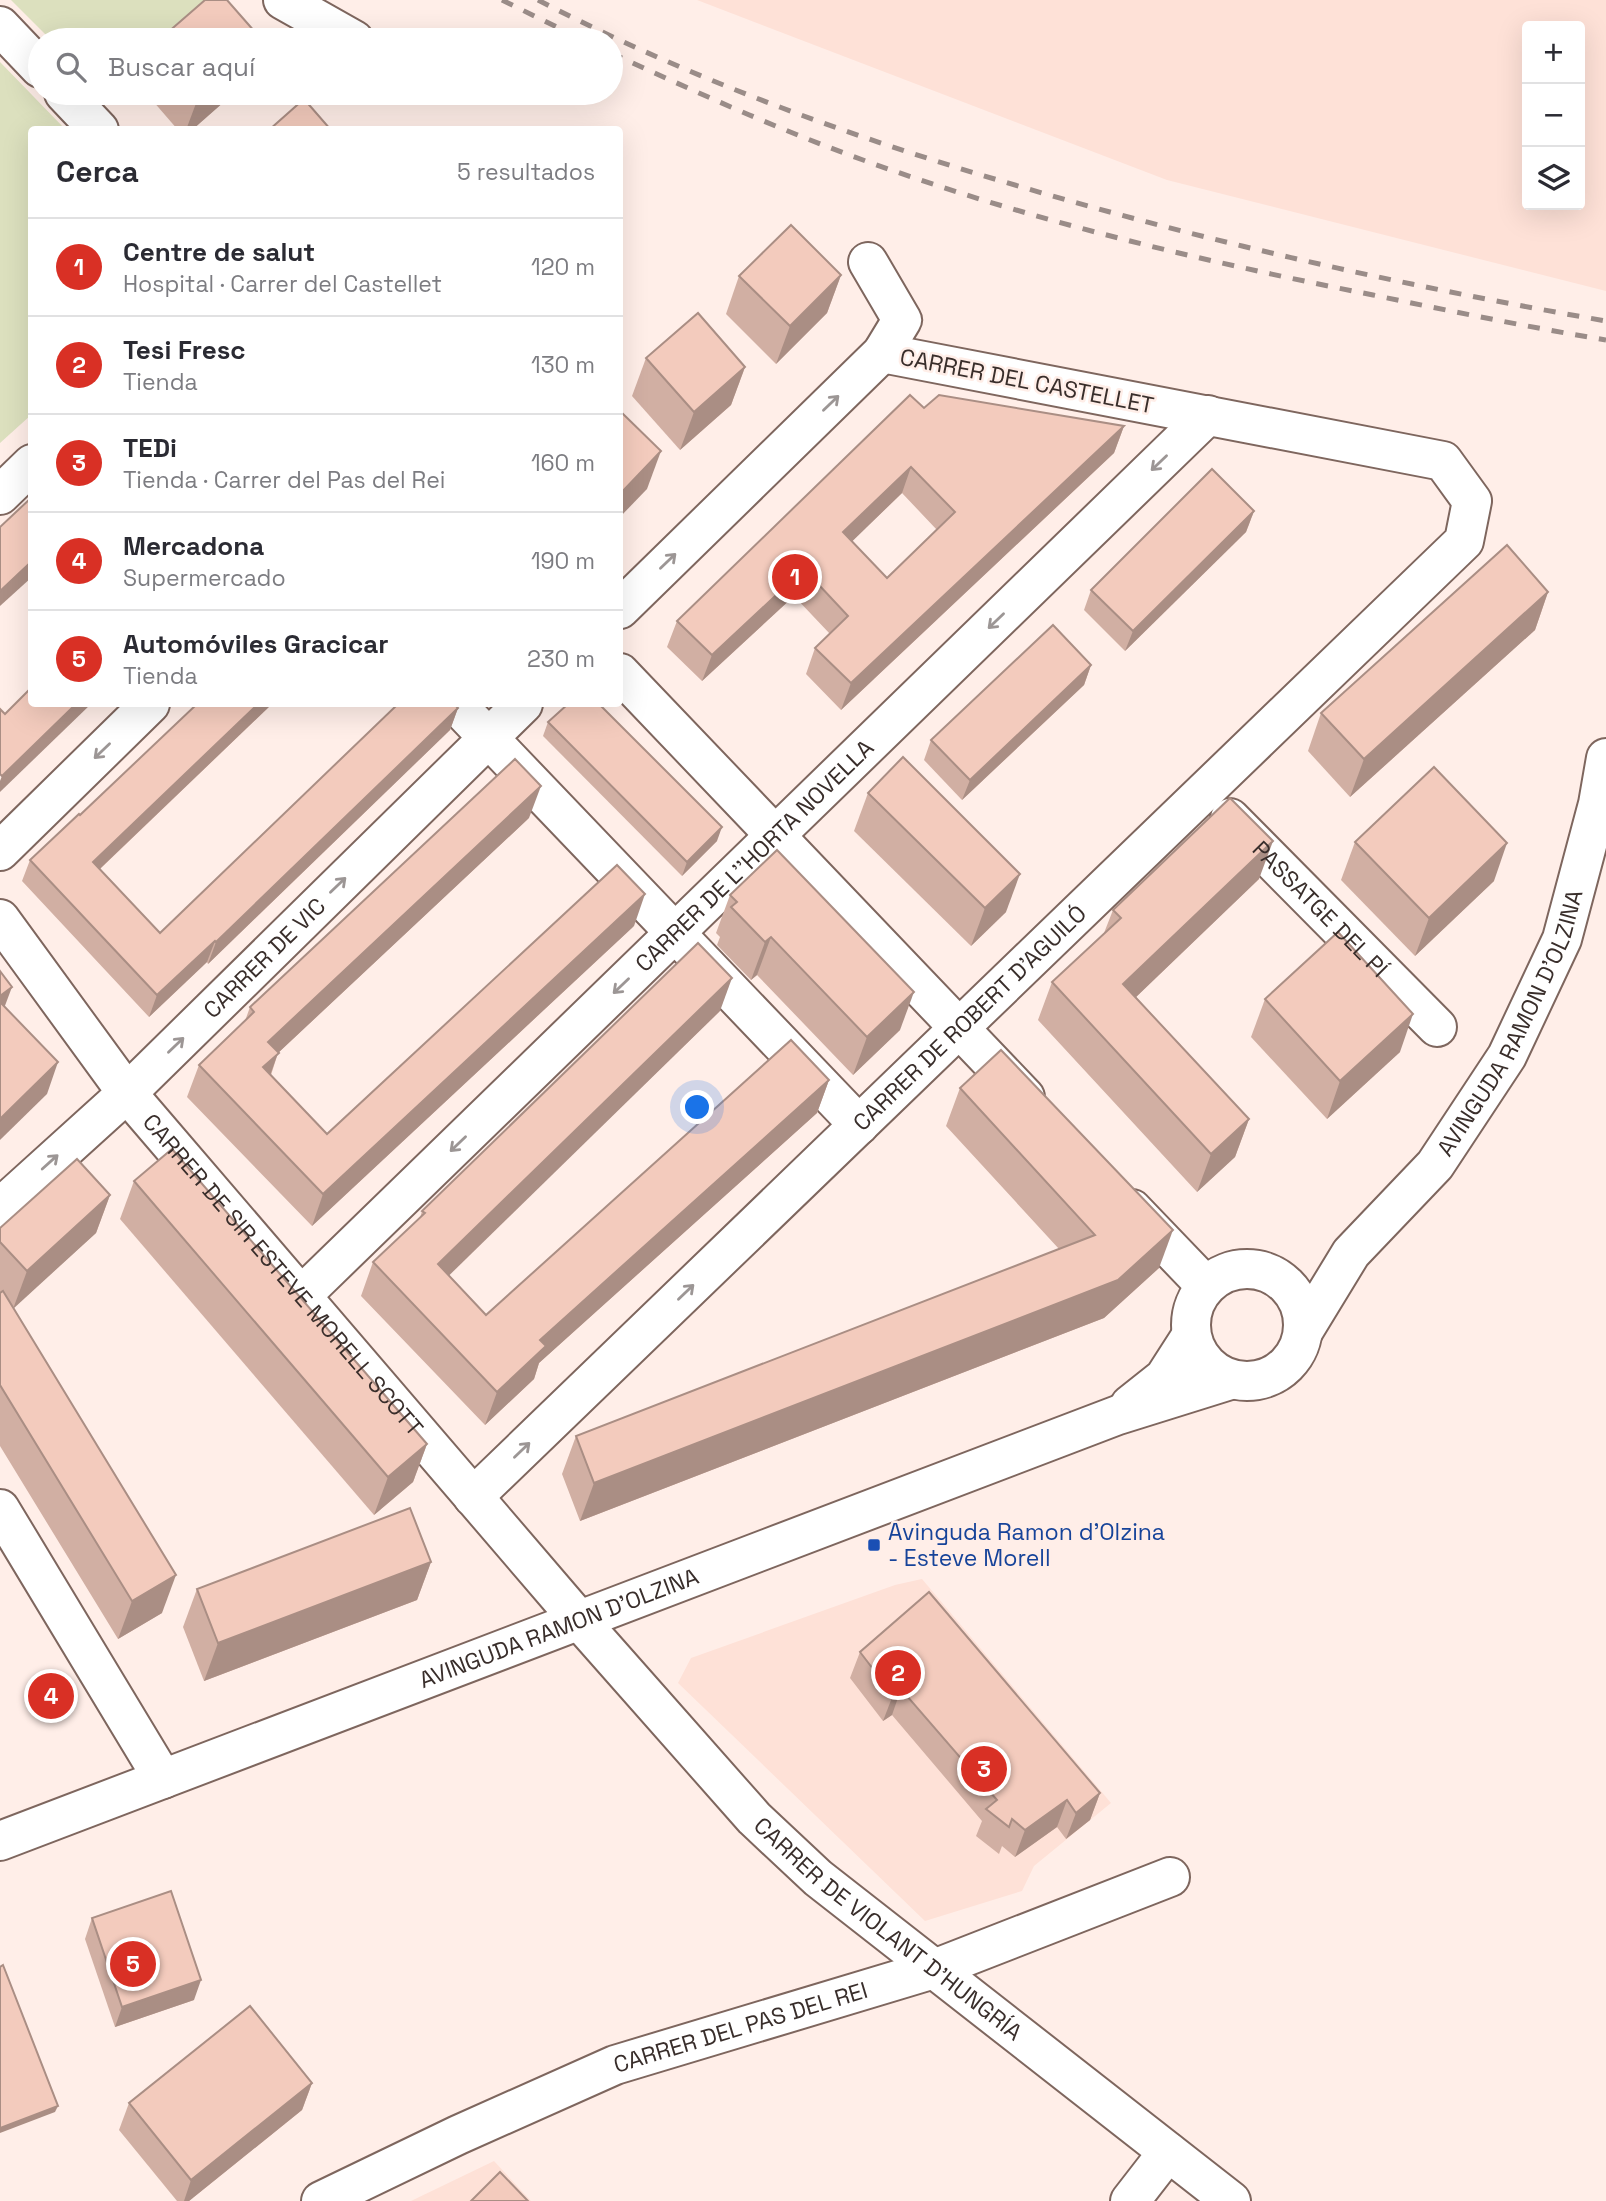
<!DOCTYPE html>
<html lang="es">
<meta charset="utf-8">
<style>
:root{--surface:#fff;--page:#f7f7f7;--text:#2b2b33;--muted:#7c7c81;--line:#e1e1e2;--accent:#d93025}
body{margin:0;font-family:"Space Grotesk",sans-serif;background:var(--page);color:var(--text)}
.controls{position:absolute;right:21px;top:21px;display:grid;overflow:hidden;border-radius:7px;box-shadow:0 7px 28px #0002}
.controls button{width:63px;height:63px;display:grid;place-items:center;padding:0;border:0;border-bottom:2px solid var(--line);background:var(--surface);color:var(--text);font:35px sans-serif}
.you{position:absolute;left:698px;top:1108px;width:24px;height:24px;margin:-18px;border:5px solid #fff;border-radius:50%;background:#1a73e8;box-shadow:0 0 0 10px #1a73e833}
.badge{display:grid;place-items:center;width:46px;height:46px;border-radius:50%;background:var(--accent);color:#fff;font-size:23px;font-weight:700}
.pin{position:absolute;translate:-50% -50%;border:4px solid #fff;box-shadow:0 2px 7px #0006}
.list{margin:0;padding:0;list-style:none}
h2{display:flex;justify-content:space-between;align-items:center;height:91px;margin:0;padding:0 28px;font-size:30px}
h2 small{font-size:23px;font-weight:400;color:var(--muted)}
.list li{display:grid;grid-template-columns:46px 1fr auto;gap:21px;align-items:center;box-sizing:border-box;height:98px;padding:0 28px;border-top:2px solid var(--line)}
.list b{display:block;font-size:26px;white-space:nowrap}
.list p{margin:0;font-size:23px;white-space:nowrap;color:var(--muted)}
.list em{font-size:23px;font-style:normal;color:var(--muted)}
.icon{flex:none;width:38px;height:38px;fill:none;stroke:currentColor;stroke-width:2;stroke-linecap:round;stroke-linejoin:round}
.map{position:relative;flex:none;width:1606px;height:2201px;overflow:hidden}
.search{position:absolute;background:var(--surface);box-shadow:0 7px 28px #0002;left:28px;top:28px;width:595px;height:77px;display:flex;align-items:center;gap:18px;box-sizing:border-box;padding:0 24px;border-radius:38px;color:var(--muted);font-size:26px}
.panel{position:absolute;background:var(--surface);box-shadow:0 7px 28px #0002;left:28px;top:126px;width:595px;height:581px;border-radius:7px}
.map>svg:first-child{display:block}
.built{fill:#fee1d7;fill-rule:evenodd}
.green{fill:#dce0be}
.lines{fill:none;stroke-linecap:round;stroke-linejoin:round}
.minor-casing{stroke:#7e665e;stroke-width:42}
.minor{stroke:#fff;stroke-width:38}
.rail{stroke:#9a8c88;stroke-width:5;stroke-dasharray:12 12;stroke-linecap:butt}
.wall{fill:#d1afa3;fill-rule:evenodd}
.shaded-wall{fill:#aa8e84}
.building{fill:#f3cbbd;stroke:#aa8e84;stroke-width:2;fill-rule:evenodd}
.oneway{stroke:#9c9695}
.transit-dot{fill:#1a4fb4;stroke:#ffeee8;stroke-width:2.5}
.labels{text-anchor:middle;stroke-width:5;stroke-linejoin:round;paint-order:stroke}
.street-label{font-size:23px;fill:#392e2b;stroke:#ffeee8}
.transit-label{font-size:23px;fill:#164399;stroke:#ffeee8;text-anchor:start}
</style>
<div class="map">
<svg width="1606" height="2201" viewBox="0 0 1606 2201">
<rect width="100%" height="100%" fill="#ffeee8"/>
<g class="built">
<path d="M 697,0 L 1606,0 L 1606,291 L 1167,180 ZM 1527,26 L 1580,26 L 1580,205 L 1527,205 Z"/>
<path d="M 922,1579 L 1111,1803 L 1034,1866 L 1022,1891 L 925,1921 L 678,1683 L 691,1658 L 895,1585 Z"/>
<path d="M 494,2161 L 531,2201 L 411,2201 Z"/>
</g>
<g class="green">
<path d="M 11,0 L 207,0 L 168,40 L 51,40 Z"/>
<path d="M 0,62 L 65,129 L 32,130 L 31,415 L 0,443 Z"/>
</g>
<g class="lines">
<g class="minor-casing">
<g id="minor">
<path d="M 283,0 L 354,40"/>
<path d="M 0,26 L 40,68"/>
<path d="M 64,93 L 99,130"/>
<path d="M 0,495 L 32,464"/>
<path d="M 620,609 L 882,353 L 902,320 L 868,262"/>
<path d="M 620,673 L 1025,1097"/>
<path d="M 456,704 L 859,1125"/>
<path id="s1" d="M 1230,818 L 1437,1027"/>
<path d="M 0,851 L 150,704"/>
<path id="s2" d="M 0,919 L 127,1093 L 579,1620 L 754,1818 L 818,1878 L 1231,2201"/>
<path id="s3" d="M 0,1208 L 127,1093 L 523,704"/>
<path d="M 1132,1209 L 1206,1286"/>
<circle cx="1247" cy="1325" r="56"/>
<path id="s4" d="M 301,1296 L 1208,415"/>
<path id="s5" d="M 1304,1330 L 1351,1253 L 1435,1165 L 1507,1056 L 1562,939 L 1598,804 L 1606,758"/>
<path d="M 1130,1405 L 1164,1378 L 1191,1336"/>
<path id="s6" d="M 473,1497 L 1464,541 L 1472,501 L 1443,461 L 882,353"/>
<path d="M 0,1509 L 163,1779"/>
<path id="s7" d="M 0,1841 L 1118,1415 L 1230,1380"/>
<path id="s8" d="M 321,2201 L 458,2135 L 615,2065 L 934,1969 L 1170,1877"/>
<path d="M 1130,2201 L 1168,2152"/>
</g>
</g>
<use href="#minor" class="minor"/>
<g class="rail">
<path d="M 502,0 L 583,40"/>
<path d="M 538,0 C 694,81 857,139 1025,188 C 1216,244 1410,287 1606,321"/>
<path d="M 611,53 C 694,91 777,129 863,160 C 1028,220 1201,261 1373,295 C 1450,311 1528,327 1606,340"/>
</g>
</g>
<g class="wall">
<path d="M 146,93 L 234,93 L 192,130 L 178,130 Z"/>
<path d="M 841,275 L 827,313 L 776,364 L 726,314 L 739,276 Z"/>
<path d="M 646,358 L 745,367 L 731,405 L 680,450 L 632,396 Z"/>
<path d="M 924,408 L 1124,426 L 1114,453 L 841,710 L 806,674 L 815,648 L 830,634 L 794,596 L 702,681 L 667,647 L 677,621 ZM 902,493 L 937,530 L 887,578 L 852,541 Z"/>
<path d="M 1254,511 L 1246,532 L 1125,651 L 1084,610 L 1091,590 Z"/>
<path d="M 1548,592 L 1535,630 L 1350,797 L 1308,751 L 1321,713 Z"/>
<path d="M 1091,665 L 1084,685 L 962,800 L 924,760 L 931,740 Z"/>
<path d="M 197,704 L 272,704 L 100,869 L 160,933 L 458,708 L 450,730 L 208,964 L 207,962 L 149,1017 L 22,881 L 30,860 L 80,815 Z"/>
<path d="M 548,722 L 717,841 L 682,876 L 543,736 Z"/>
<path d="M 868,793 L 1006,912 L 971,946 L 854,831 Z"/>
<path d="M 529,818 L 278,1053 L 271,1075 L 327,1134 L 634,926 L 312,1226 L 187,1097 L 199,1065 L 245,1021 L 250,1007 Z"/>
<path d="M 1355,842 L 1494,881 L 1415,956 L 1341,880 Z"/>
<path d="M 1259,879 L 1136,997 L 1249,1119 L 1235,1157 L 1197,1192 L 1038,1020 L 1052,982 L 1104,933 L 1113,910 Z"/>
<path d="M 730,895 L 900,1030 L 853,1075 L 757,975 L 751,980 L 717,945 L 720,937 L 716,933 Z"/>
<path d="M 1265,999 L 1400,1052 L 1327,1119 L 1251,1037 Z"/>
<path d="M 720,1011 L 448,1275 L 486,1315 L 829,1080 L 817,1113 L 539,1363 L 534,1379 L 485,1425 L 361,1296 L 373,1262 L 420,1218 L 422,1211 Z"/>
<path d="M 960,1088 L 1159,1268 L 1104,1318 L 580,1521 L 562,1474 L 576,1436 L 1059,1249 L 946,1126 Z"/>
<path d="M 134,1181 L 427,1444 L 413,1482 L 374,1515 L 120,1219 Z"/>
<path d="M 110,1195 L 96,1233 L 13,1308 L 162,1613 L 118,1639 L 0,1446 L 0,1228 Z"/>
<path d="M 431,1562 L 417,1600 L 204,1681 L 183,1627 L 197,1589 Z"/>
<path d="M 860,1652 L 1100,1793 L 1090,1820 L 1066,1839 L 1057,1827 L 1015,1857 L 1002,1846 L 999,1854 L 976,1836 L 982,1821 L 892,1715 L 883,1721 L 850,1678 Z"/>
<path d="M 92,1918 L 194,2000 L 115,2027 L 85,1939 Z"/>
<path d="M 312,2083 L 302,2110 L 189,2201 L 177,2201 L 119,2130 L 129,2103 Z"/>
</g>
<g class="shaded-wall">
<path d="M 204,93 L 234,93 L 192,130 L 186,130 L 198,98 Z"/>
<path d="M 841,275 L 827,313 L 776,364 L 790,326 Z"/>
<path d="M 745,367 L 731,405 L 680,450 L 694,412 Z"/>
<path d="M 1124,426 L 1114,453 L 841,710 L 851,683 Z"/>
<path d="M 661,451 L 647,489 L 620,517 L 620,494 Z"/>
<path d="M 911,467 L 902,493 L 834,559 L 843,532 Z"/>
<path d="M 1254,511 L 1246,532 L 1125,651 L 1133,631 Z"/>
<path d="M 32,561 L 32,577 L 0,606 L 0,591 Z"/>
<path d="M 804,569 L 794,596 L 702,681 L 712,655 Z"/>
<path d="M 1548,592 L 1535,630 L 1350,797 L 1364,759 Z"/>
<path d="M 1091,665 L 1084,685 L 962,800 L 970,780 Z"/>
<path d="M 76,704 L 91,704 L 0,792 L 0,781 L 2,776 Z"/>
<path d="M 258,704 L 272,704 L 85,883 L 93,862 Z"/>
<path d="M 458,708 L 450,730 L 208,964 L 216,942 Z"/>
<path d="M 541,786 L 529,818 L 278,1053 L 267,1084 L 252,1099 L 268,1042 Z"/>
<path d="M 722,827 L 717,841 L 682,876 L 687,862 Z"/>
<path d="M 1273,841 L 1259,879 L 1110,1022 L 1123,984 Z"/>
<path d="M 1507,843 L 1494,881 L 1415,956 L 1429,918 Z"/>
<path d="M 1020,874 L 1006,912 L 971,946 L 985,908 Z"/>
<path d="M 645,894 L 634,926 L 312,1226 L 323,1194 Z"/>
<path d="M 771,937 L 757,975 L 751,980 L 765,942 Z"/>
<path d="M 215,941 L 207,962 L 149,1017 L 157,995 Z"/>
<path d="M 732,978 L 720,1011 L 426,1298 L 438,1264 Z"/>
<path d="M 12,987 L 0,1019 L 0,996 Z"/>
<path d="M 914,992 L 900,1030 L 853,1075 L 867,1037 Z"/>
<path d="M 1413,1014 L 1400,1052 L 1327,1119 L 1340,1081 Z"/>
<path d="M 58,1062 L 47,1094 L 0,1140 L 0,1119 Z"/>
<path d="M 829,1080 L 817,1113 L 539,1363 L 534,1379 L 485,1425 L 497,1392 L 540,1340 Z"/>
<path d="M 1249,1119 L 1235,1157 L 1197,1192 L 1211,1154 Z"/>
<path d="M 110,1195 L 96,1233 L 13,1309 L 27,1271 Z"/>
<path d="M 1173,1230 L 1159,1268 L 1104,1318 L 580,1521 L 594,1483 Z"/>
<path d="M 427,1444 L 413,1482 L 374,1515 L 388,1477 Z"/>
<path d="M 431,1562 L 417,1600 L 204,1681 L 218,1643 Z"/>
<path d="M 176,1575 L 162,1613 L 118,1639 L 132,1601 Z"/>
<path d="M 901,1689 L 892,1715 L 883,1721 L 893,1695 Z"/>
<path d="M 1100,1793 L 1090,1820 L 1066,1839 L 1076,1813 Z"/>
<path d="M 1067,1800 L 1057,1827 L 1015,1857 L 1025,1830 Z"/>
<path d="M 201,1980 L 194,2000 L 115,2027 L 122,2007 Z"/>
<path d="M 312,2083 L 302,2110 L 189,2201 L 184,2201 L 191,2180 Z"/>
<path d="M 58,2106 L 55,2112 L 0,2133 L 0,2128 Z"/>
</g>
<g class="building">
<path d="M 205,0 L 227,0 L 262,40 L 159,40 Z"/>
<path d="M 193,93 L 204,93 L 198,98 Z"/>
<path d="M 304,99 L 331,130 L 269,130 Z"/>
<path d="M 791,225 L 841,275 L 790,326 L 739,276 Z"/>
<path d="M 698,313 L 745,367 L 694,412 L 646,358 Z"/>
<path d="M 910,395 L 924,408 L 939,395 L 1124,426 L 851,683 L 815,648 L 848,616 L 804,569 L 712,655 L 677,621 ZM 911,467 L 955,512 L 887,578 L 843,532 Z"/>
<path d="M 620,411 L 661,451 L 620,494 Z"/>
<path d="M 1212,469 L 1254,511 L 1133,631 L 1091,590 Z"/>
<path d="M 32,497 L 32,561 L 0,591 L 0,527 Z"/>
<path d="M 1507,545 L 1548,592 L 1364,759 L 1321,713 Z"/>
<path d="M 1053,625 L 1091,665 L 970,780 L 931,740 Z"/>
<path d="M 32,687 L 32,704 L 76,704 L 2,776 L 0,774 L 0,709 L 5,714 Z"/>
<path d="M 197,704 L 258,704 L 93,862 L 160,933 L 398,704 L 454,704 L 458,708 L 216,942 L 215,941 L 157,995 L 30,860 L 79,814 L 80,815 Z"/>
<path d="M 568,704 L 599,704 L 722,827 L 687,862 L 548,722 Z"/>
<path d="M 903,757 L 1020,874 L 985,908 L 868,793 Z"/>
<path d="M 515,759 L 541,786 L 268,1042 L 279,1053 L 263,1067 L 327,1134 L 617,865 L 645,894 L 323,1194 L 199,1065 L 254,1012 L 250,1007 Z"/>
<path d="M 1434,767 L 1507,843 L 1429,918 L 1355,842 Z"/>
<path d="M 1230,798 L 1273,841 L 1123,984 L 1249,1119 L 1211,1154 L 1052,982 L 1121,918 L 1113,910 Z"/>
<path d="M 777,850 L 914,992 L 867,1037 L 771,937 L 765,942 L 731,907 L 737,902 L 730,895 Z"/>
<path d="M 1338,932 L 1413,1014 L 1340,1081 L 1265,999 Z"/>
<path d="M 698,943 L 732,978 L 438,1264 L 486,1315 L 791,1040 L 829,1080 L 540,1340 L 546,1346 L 497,1392 L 373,1262 L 425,1213 L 422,1211 Z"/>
<path d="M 0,971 L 12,987 L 0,996 Z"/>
<path d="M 0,1002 L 58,1062 L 0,1119 Z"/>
<path d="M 1001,1050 L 1173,1230 L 1118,1280 L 594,1483 L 576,1436 L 1095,1235 L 960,1088 Z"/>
<path d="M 172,1149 L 427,1444 L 388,1477 L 134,1181 Z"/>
<path d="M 77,1159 L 110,1195 L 27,1271 L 0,1242 L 0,1228 Z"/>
<path d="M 3,1291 L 176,1575 L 132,1601 L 0,1385 L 0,1293 Z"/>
<path d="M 410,1508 L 431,1562 L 218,1643 L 197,1589 Z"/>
<path d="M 929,1592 L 1100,1793 L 1076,1813 L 1067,1800 L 1025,1830 L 1012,1819 L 1009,1827 L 986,1809 L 997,1800 L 901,1689 L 893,1695 L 860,1652 Z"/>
<path d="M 171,1891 L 201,1980 L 122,2007 L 92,1918 Z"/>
<path d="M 3,1965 L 58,2106 L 0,2128 L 0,1967 Z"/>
<path d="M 250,2006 L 312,2083 L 191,2180 L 129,2103 Z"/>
<path d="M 500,2172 L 528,2201 L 471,2201 Z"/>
</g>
<defs><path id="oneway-shaft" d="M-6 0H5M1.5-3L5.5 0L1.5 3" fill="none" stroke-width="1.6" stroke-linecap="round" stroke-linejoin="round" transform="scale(1.75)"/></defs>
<g class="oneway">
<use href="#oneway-shaft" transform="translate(831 403) rotate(-44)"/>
<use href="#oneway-shaft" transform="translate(1159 463) rotate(136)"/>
<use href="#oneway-shaft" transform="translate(668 561) rotate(-44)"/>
<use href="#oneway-shaft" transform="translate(996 621) rotate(136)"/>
<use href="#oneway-shaft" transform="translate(102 751) rotate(136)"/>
<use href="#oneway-shaft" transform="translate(338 885) rotate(-44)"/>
<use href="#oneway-shaft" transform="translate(621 986) rotate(136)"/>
<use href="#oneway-shaft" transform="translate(176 1045) rotate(-44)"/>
<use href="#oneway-shaft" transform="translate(458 1144) rotate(136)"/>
<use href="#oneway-shaft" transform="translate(50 1162) rotate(-42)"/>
<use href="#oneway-shaft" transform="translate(686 1292) rotate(-44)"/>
<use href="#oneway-shaft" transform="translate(522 1450) rotate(-44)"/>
</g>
<rect class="transit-dot" x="867" y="1538" width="14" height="14" rx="3.5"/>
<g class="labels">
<g class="street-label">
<text transform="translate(1027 381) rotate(11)" y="8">CARRER DEL CASTELLET</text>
<text dy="8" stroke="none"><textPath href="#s4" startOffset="632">CARRER DE L''HORTA NOVELLA</textPath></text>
<text dy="8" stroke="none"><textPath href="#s1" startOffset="128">PASSATGE DEL PÍ</textPath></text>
<text dy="8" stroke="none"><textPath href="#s3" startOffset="364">CARRER DE VIC</textPath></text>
<text dy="8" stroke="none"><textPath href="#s6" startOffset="690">CARRER DE ROBERT D'AGUILÓ</textPath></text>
<text dy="8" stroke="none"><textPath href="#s5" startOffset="374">AVINGUDA RAMON D'OLZINA</textPath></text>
<text dy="8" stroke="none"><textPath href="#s2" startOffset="455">CARRER DE SIR ESTEVE MORELL SCOTT</textPath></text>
<text dy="8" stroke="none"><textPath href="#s7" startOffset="598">AVINGUDA RAMON D'OLZINA</textPath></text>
<text dy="8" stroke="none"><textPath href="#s2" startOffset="1348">CARRER DE VIOLANT D'HUNGRÍA</textPath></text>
<text dy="8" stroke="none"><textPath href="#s8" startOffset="455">CARRER DEL PAS DEL REI</textPath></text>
</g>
<g class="transit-label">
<text x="888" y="1540">Avinguda Ramon d'Olzina<tspan x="888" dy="26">- Esteve Morell</tspan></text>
</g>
</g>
</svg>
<div class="controls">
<button>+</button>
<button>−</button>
<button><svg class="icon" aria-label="layers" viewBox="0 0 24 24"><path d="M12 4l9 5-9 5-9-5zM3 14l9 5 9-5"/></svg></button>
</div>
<div class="you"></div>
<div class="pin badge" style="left:795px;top:577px">1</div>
<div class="pin badge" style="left:898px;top:1673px">2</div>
<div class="pin badge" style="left:984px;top:1769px">3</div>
<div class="pin badge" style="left:51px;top:1696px">4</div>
<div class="pin badge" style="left:133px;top:1964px">5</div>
<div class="search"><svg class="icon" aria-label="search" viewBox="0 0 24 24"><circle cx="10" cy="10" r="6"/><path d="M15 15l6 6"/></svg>Buscar aquí</div>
<section class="panel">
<h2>Cerca<small>5 resultados</small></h2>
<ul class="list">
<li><span class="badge">1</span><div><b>Centre de salut</b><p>Hospital · Carrer del Castellet</p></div><em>120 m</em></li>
<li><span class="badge">2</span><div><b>Tesi Fresc</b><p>Tienda</p></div><em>130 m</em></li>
<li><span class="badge">3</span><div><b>TEDi</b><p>Tienda · Carrer del Pas del Rei</p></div><em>160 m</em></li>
<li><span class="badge">4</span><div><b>Mercadona</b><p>Supermercado</p></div><em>190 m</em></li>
<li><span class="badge">5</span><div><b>Automóviles Gracicar</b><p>Tienda</p></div><em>230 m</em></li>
</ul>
</section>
</div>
